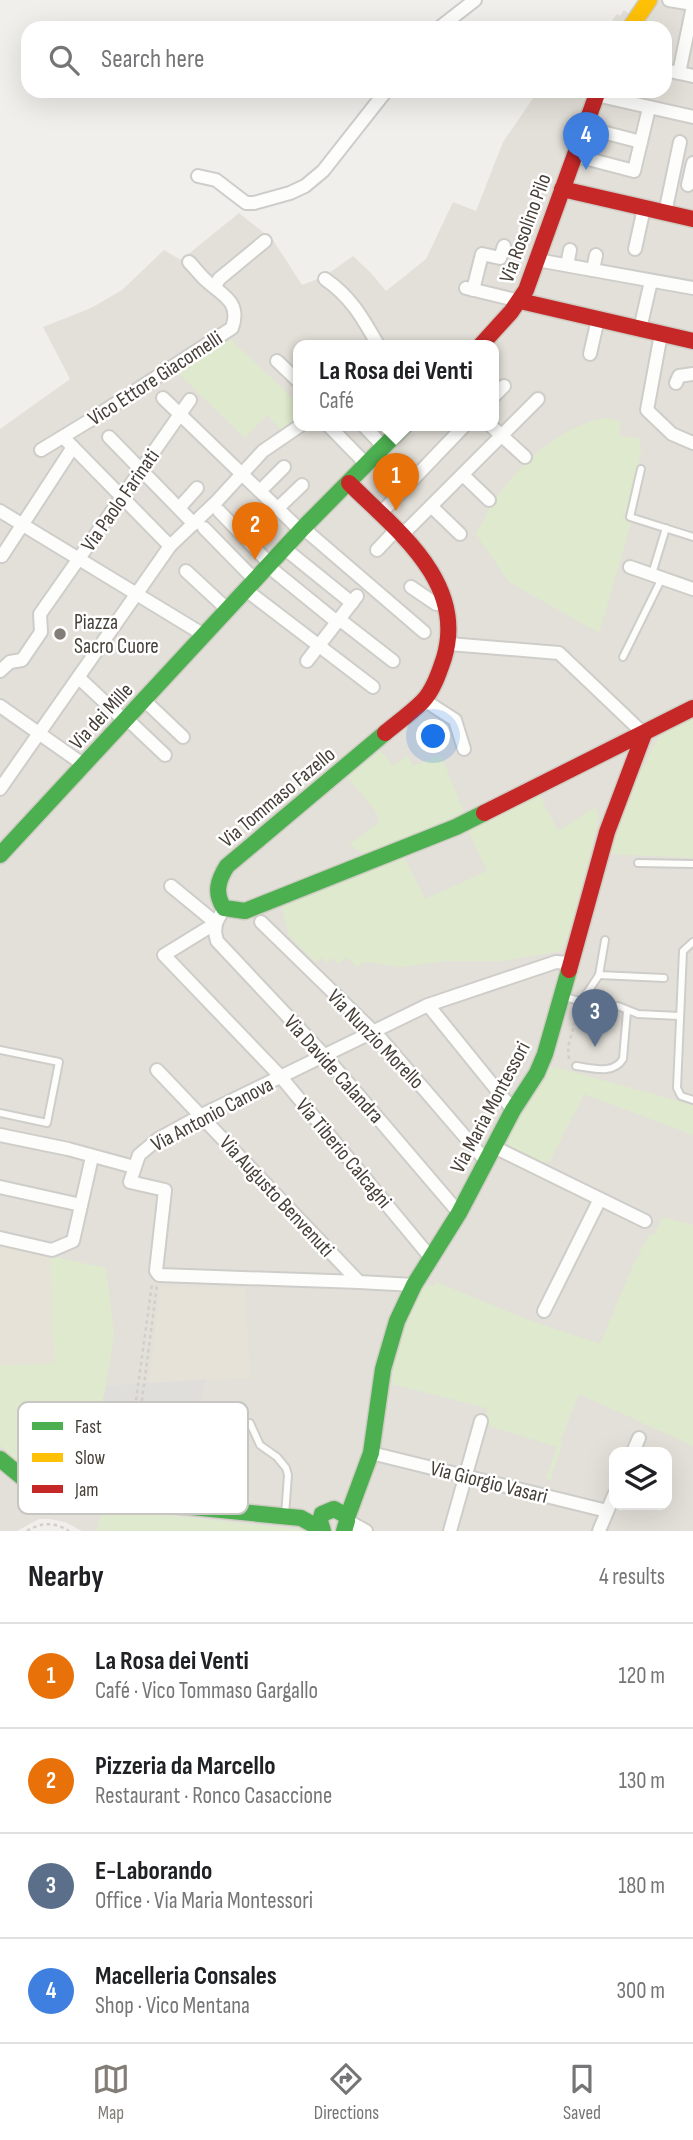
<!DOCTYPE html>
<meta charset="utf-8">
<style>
:root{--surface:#fff;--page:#f2f2f2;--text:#202124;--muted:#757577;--line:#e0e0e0;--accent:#827d77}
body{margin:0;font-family:"Sofia Sans Condensed",sans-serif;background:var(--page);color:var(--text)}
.controls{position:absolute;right:21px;bottom:21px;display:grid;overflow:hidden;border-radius:14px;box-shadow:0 7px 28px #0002}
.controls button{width:63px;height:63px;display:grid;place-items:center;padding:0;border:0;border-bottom:2px solid var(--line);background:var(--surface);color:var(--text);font:35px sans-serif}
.you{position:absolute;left:434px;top:737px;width:24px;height:24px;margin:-18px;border:5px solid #fff;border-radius:50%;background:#1a73e8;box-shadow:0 0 0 10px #1a73e833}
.badge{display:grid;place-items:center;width:46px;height:46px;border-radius:50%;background:var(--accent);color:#fff;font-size:23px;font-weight:700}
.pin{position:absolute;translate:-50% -58px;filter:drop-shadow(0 2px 4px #0008)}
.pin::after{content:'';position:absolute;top:37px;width:24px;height:21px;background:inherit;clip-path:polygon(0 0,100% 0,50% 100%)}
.popup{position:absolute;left:293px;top:340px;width:206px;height:91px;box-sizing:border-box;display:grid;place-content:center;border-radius:14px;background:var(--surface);filter:drop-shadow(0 2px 5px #0005);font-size:23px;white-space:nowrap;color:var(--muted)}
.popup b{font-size:26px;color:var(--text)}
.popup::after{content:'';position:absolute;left:50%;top:100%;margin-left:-14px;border:14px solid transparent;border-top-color:var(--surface)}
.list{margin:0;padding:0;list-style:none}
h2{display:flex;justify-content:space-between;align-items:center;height:91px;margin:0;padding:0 28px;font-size:30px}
h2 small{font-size:23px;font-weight:400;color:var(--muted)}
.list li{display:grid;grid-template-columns:46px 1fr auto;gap:21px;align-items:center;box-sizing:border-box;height:105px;padding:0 28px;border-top:2px solid var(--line)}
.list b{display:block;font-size:26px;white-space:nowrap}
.list p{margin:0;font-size:23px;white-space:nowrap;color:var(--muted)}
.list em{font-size:23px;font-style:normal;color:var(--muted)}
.icon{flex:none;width:38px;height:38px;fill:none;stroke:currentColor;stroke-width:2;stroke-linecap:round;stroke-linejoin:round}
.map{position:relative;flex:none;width:693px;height:1531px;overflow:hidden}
.search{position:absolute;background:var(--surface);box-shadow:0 7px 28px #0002;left:21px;right:21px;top:21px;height:77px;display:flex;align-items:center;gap:18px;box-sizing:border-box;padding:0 24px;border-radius:21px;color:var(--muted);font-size:26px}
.sheet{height:511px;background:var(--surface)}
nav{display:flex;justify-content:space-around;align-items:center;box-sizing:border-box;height:98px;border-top:2px solid var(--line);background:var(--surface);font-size:19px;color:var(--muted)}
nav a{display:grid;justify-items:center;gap:4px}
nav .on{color:var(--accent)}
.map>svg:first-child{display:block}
.residential{fill:#e3e0d9;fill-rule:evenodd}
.education{fill:#e6e2d7}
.green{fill:#dee9cd}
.parking{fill:#dfdedb}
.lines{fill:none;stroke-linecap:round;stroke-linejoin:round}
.lane-casing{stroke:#cecdc9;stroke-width:10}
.street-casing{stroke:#cecdc9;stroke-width:16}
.fast-casing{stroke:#ceccc3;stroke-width:19}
.slow-casing{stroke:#ceccc3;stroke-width:19}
.jam-casing{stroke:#ceccc3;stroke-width:19}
.path{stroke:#d1cecb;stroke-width:2.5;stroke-dasharray:3.5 3.5;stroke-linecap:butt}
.lane{stroke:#fdfdfc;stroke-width:6}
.street{stroke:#fdfdfc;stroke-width:12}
.fast{stroke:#4caf50;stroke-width:16}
.slow{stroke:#ffc107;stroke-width:16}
.jam{stroke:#c62828;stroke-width:16}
.poi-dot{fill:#827d77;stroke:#fff;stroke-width:2.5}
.labels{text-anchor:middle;stroke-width:5;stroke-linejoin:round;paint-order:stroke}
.street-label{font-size:21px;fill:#464038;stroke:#fff}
.poi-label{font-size:21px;fill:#464038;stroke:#fff;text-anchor:start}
.key{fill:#fff;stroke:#c8c6c3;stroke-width:2}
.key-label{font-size:19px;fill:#464038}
</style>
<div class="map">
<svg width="693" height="1531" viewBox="0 0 693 1531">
<rect width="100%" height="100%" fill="#f0efeb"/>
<path class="residential" d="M 640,0 L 693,0 L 693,1531 L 305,1531 L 103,1508 L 97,1531 L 82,1531 L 65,1522 L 50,1519 L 39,1519 L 17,1531 L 0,1531 L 0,429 L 70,379 L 43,327 L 91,308 L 122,290 L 164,250 L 181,260 L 239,213 L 273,240 L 302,285 L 325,276 L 353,256 L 372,274 L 386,291 L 426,259 L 453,202 L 476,211 L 503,142 L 538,91 L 665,91 L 665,28 L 611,28 L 613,19 L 617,14 L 620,16 L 624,10 L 629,14 ZM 298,345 L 494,345 L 494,425 L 298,425 ZM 614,1452 L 667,1452 L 667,1505 L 614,1505 Z"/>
<g class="education">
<path d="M 0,1244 L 50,1256 L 54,1364 L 0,1365 Z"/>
<path d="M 161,1286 L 245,1288 L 250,1378 L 149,1383 Z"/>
</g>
<g class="green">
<path d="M 228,337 L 298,403 L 298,420 L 283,432 L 267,415 L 245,438 L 176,371 Z"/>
<path d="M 604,418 L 622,421 L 619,436 L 639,438 L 641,451 L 628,510 L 622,517 L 632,520 L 599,633 L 509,582 L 475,533 C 483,526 485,514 491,505 C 516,468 559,426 604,418 Z"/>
<path d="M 693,717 L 693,858 L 610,854 L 635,782 L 661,732 Z"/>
<path d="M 380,750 L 393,766 L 407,755 L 413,766 L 441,755 L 464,812 L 368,856 L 349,845 L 380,821 L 374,809 L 347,777 Z"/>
<path d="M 539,794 L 558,831 L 595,807 L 599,818 L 572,924 L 562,951 L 502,961 L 444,961 L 403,967 L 364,962 L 357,967 L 347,957 L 339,964 L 332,958 L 327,963 L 321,957 L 316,963 L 289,936 L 280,904 L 404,857 L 425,899 L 487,871 L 467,828 Z"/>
<path d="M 551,1066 L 693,1105 L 693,1135 L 584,1094 L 550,1161 L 543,1163 L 501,1141 Z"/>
<path d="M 662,1217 L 693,1225 L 693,1446 L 579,1394 L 560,1442 L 563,1444 L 553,1471 L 551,1480 L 546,1478 L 557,1447 L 489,1426 L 486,1408 L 392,1384 C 393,1348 408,1317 422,1284 L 434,1286 L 436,1282 L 529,1320 L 600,1344 L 634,1263 L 649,1235 L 655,1234 Z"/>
<path d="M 50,1256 L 106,1268 L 114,1334 L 106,1386 L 83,1487 C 43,1481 29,1474 0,1445 L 0,1365 L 54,1364 Z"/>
<path d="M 102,1508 L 304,1530 L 305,1531 L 97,1531 Z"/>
</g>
<path class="parking" d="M 206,1379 L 193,1449 L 188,1495 L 100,1485 L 83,1487 L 106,1386 Z"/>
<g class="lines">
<g class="lane-casing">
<g id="lane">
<path d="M 641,469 L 630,517 L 693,537"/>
<path d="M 652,574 L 666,528"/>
<path d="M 623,657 L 662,578"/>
<path d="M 638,863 L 693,864"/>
<path d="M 693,942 L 683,951 L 677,1088 L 681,1096 L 693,1100"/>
<path d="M 599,975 L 664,978"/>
<path d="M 561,996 L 594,1005 L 618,1006 L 638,1014 L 679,1016"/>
<path d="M 581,1002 L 599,975 L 605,940"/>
<path d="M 0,1050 L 59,1062 L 47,1123 L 0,1113"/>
<path d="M 576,1066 C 593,1068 613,1075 623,1059 L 627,1011"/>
<path d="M 250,1423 L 260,1445 L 277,1457 L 286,1468 L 288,1475 L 285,1515"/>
</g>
</g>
<g class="street-casing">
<g id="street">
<path d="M 669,0 L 693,4"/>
<path d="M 439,28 L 475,0"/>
<path d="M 665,70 L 693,76"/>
<path d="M 679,73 L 693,6"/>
<path d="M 596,95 L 693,117"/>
<path d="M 583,127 L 641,142"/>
<path d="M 573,155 L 634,171 L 649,108"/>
<path d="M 198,176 L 216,180 L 246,203 L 254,203 L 290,193 L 305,186 L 323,171 L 386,91"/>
<path d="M 688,185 L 693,163"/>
<path d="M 665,213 L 680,142"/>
<path d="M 635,249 L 644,208"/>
<path d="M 537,260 L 693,288"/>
<path d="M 567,265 L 570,250"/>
<path d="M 593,270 L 596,255"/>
<path d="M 325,279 C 351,297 362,317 378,345"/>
<path d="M 215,287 L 219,279 L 265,241"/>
<path d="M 466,288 L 520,301"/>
<path d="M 473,290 L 482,254 L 500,258 L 504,246"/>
<path d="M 640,329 L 651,281"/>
<path d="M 661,334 L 647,410 L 672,434 L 693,443"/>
<path d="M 590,354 L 598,319"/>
<path d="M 277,361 L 298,381"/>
<path d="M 676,383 L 679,376 L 693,374"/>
<path d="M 494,396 L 504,386"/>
<path d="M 163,398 L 301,531"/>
<path d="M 328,425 L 367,465"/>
<path d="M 363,425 L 384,447"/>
<path d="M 490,425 L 525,457"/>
<path d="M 63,437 L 170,546"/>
<path d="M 109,437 L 194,524"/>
<path d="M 41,450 L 92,419 L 232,328 C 241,303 224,296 209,283 C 201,277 196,269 189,262"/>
<path d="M 463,475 L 489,500"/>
<path d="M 260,491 L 284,467"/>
<path d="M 431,506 L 460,534"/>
<path d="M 179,508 L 197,488"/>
<path d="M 278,508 L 302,485"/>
<path d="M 0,511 L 204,635"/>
<path d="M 219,511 L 270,564"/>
<path d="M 380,514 L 465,425"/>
<path d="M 204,528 L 255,580"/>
<path d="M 303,528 L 424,632"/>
<path d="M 401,536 L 538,399"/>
<path d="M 284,548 L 352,603"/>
<path d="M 377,550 L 396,530"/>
<path d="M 2,556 L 73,447"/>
<path d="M 268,566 L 337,622"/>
<path d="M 630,567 L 693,589"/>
<path d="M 186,571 L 228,610"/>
<path d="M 411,587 L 436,604"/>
<path d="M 246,590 L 373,687"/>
<path d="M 339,619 L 393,661"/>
<path d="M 449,644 L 559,653 L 644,734"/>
<path d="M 307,661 L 357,596"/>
<path d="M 0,671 L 10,662 L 22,660 L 41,632 L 40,614 L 190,400"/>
<path d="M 79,678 L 125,721"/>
<path d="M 144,700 L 183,737"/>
<path d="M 424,700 L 455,720 L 464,749"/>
<path d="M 0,706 L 84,765"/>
<path d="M 127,719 L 165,755"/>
<path d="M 0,789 L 170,546 L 217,501 L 263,451 L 301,425"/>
<path d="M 171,886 L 216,923 L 215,932 L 217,941 L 325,1056 L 459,1213"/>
<path d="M 224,908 L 216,923 L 164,955 L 281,1077 L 431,1258"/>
<path d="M 261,922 L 380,1038 L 485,1160"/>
<path d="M 428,1005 L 513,1110"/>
<path d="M 157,1070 L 359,1282 L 414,1285"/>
<path d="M 0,1135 L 68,1149 L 134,1167"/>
<path d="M 492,1146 L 645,1221"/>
<path d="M 0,1187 L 81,1205"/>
<path d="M 0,1238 L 52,1250 L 73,1241 L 92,1157"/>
<path d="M 359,1282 L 159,1275 L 156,1271 L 165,1190 L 130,1182 L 139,1155 L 158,1139 L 202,1115 L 428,1005 L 556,962 L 570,963"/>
<path d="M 544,1311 L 600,1199"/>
<path d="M 633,1452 L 639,1438"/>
<path d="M 371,1453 L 607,1511"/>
<path d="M 348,1521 L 366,1531"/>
<path d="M 450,1531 L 481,1421"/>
<path d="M 599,1531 L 614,1495"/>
</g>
</g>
<g class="fast-casing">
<g id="fast">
<path d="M 385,733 L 227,866 C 218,880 214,893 224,908 L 245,911 L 456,827 L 484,813"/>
<path d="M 0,855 L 303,528 L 405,425"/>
<path d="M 0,1459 L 28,1482 L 49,1493 L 301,1518 L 321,1529"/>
<path d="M 347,1518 L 371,1453 L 383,1369 L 397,1321 L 414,1285 L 459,1213 L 513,1110 L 537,1073 L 545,1054 L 569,970"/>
<path d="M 323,1531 L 320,1521 L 322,1514 L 334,1509 L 345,1515 L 347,1521 L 344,1531"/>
</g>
</g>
<g class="slow-casing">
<path id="slow" d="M 630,28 L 649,0"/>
</g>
<g class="jam-casing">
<g id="jam">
<path d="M 562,189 L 693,219"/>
<path d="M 520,301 L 693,341"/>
<path d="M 481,345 L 511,312 L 526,290 L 598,91"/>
<path d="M 349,483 C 396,530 467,582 444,658 C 439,673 433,691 422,702 C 411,713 397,723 385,733"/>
<path d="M 484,813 L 693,708"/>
<path d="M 569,970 L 607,832 L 644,734"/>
</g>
</g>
<g class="path">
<path d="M 569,1059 L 568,1047 L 578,1011"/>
<path d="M 135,1407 L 152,1284"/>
<path d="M 141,1408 L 157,1285"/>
<path d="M 27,1531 C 41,1522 55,1522 69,1531"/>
</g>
<use href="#lane" class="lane"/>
<use href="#street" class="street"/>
<use href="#fast" class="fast"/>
<use href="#slow" class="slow"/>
<use href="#jam" class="jam"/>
</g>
<circle class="poi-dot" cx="60" cy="634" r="7"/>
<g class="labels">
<g class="street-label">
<text transform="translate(525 228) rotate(-70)" y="7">Via Rosolino Pilo</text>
<text transform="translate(155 378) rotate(-33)" y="7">Vico Ettore Giacomelli</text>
<text transform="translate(120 500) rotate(-55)" y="7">Via Paolo Farinati</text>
<text transform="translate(101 716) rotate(-47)" y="7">Via dei Mille</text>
<text transform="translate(277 797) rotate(-40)" y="7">Via Tommaso Fazello</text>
<text transform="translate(376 1039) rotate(46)" y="7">Via Nunzio Morello</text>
<text transform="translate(334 1069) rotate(48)" y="7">Via Davide Calandra</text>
<text transform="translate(490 1107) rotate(-62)" y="7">Via Maria Montessori</text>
<text transform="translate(212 1114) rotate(-28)" y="7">Via Antonio Canova</text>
<text transform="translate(344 1153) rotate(50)" y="7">Via Tiberio Calcagni</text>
<text transform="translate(277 1196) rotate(47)" y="7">Via Augusto Benvenuti</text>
<text transform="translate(489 1482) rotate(14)" y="7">Via Giorgio Vasari</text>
</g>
<g class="poi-label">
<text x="74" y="629">Piazza<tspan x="74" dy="24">Sacro Cuore</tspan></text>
</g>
</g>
<rect x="18" y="1402" width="230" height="112" rx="10" class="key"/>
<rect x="32" y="1422" width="31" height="8" fill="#4caf50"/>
<rect x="32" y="1453" width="31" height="9" fill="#ffc107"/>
<rect x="32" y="1485" width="31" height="8" fill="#c62828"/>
<g class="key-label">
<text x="75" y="1433">Fast</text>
<text x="75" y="1464">Slow</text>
<text x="75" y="1496">Jam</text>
</g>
</svg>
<div class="controls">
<button><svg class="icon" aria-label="layers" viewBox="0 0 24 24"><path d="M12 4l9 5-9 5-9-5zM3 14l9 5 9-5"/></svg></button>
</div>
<div class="you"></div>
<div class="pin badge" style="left:396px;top:511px;background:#e8710a">1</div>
<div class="popup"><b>La Rosa dei Venti</b>Café</div>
<div class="pin badge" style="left:255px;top:560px;background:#e8710a">2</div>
<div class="pin badge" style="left:595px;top:1047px;background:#5c6f8a">3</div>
<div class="pin badge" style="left:586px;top:170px;background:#3f7fe0">4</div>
<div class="search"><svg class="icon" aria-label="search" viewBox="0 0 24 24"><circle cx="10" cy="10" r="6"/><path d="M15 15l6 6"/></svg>Search here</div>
</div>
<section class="sheet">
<h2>Nearby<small>4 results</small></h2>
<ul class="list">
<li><span class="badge" style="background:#e8710a">1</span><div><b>La Rosa dei Venti</b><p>Café · Vico Tommaso Gargallo</p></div><em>120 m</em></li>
<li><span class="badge" style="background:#e8710a">2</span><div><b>Pizzeria da Marcello</b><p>Restaurant · Ronco Casaccione</p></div><em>130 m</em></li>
<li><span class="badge" style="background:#5c6f8a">3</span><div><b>E-Laborando</b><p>Office · Via Maria Montessori</p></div><em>180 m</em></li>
<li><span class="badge" style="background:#3f7fe0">4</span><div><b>Macelleria Consales</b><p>Shop · Vico Mentana</p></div><em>300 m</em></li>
</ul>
</section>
<nav>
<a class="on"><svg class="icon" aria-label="map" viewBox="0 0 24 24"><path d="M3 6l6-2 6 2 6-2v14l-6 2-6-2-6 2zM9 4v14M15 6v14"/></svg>Map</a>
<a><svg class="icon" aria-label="directions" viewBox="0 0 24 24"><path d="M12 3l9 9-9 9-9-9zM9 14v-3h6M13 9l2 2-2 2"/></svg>Directions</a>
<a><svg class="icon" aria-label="saved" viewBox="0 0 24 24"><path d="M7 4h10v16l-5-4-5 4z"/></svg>Saved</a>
</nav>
